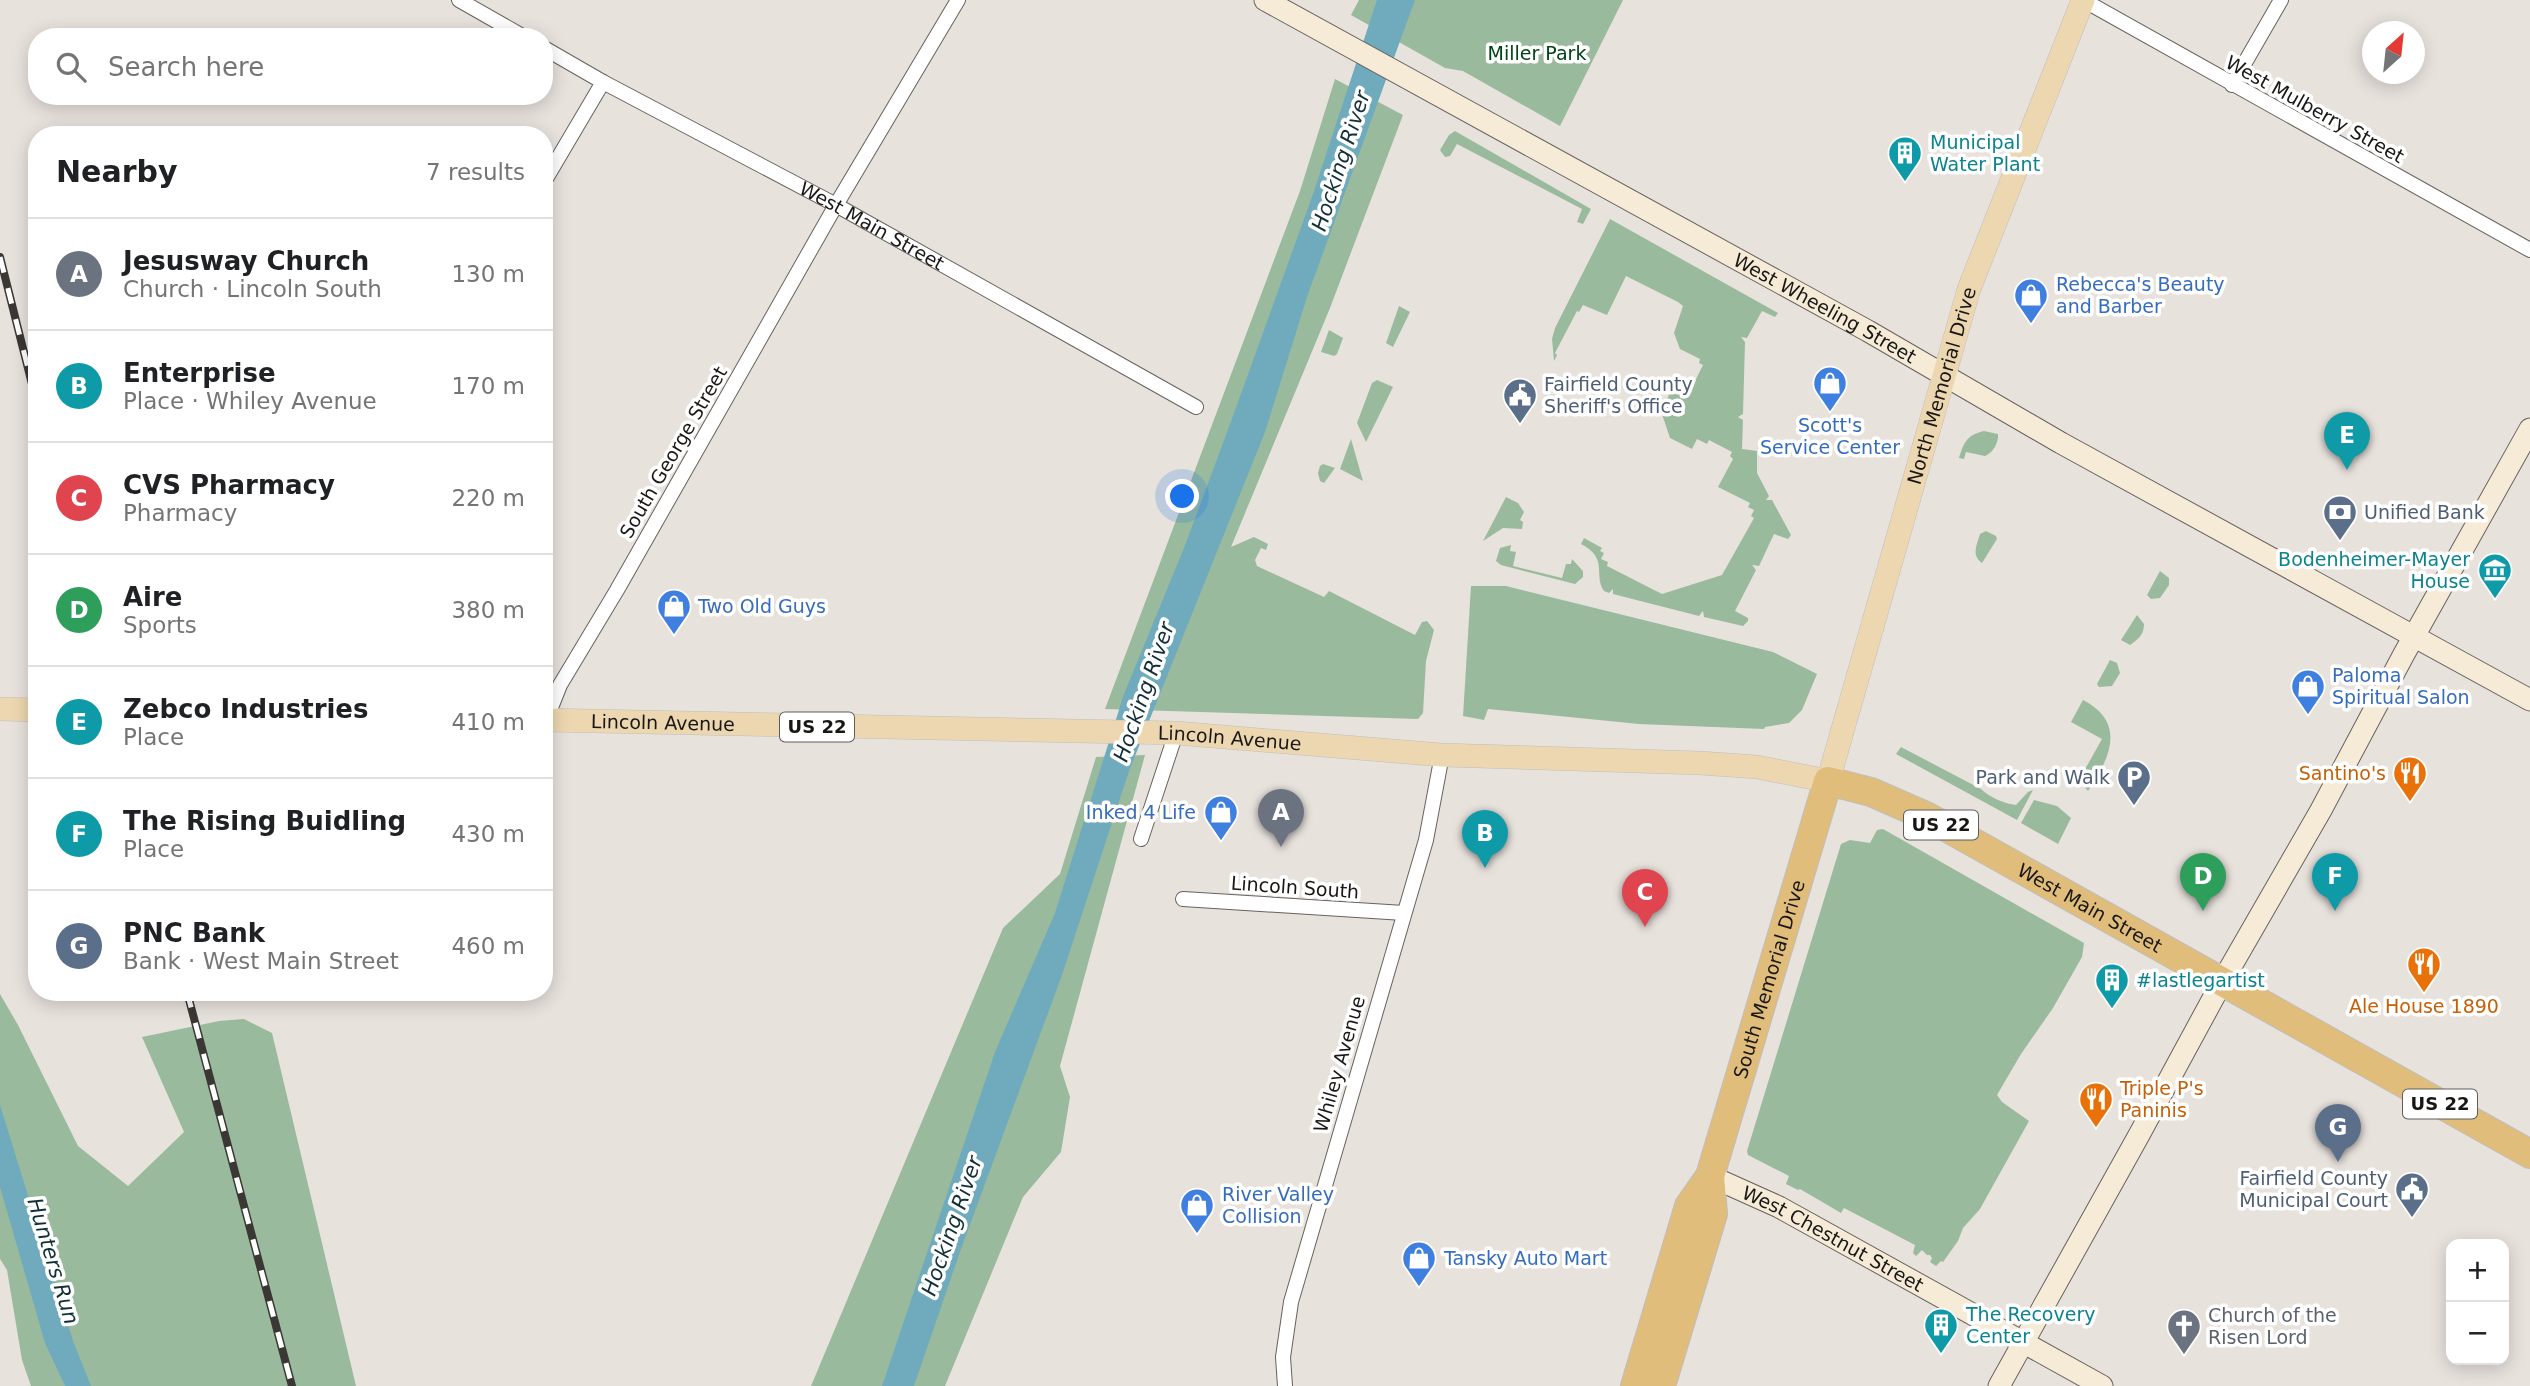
<!DOCTYPE html>
<meta charset="utf-8">
<style>
:root{--surface:#fff;--page:#f6f6f6;--text:#202124;--muted:#757577;--line:#e0e0e0;--accent:#2563eb}
body{margin:0;font-family:"DejaVu Sans",sans-serif;background:var(--page);color:var(--text)}
.controls{position:absolute;right:21px;bottom:21px;display:grid;overflow:hidden;border-radius:14px;box-shadow:0 4px 18px #0003}
.controls button{width:63px;height:63px;display:grid;place-items:center;padding:0;border:0;border-bottom:2px solid var(--line);background:var(--surface);color:var(--text);font:35px sans-serif}
.compass{position:absolute;left:2362px;top:21px;width:63px;height:63px;border-radius:50%;background:var(--surface);box-shadow:0 4px 18px #0003;rotate:27deg}
.you{position:absolute;left:1183px;top:497px;width:24px;height:24px;margin:-18px;border:5px solid #fff;border-radius:50%;background:#1a73e8;box-shadow:0 0 0 10px #1a73e833}
.badge{display:grid;place-items:center;width:46px;height:46px;border-radius:50%;background:var(--accent);color:#fff;font-size:23px;font-weight:700}
.pin{position:absolute;translate:-50% -58px;filter:drop-shadow(0 2px 4px #0008)}
.pin::after{content:'';position:absolute;top:37px;width:24px;height:21px;background:inherit;clip-path:polygon(0 0,100% 0,50% 100%)}
.list{margin:0;padding:0;list-style:none}
h2{display:flex;justify-content:space-between;align-items:center;height:91px;margin:0;padding:0 28px;font-size:30px}
h2 small{font-size:23px;font-weight:400;color:var(--muted)}
.list li{display:grid;grid-template-columns:46px 1fr auto;gap:21px;align-items:center;box-sizing:border-box;height:112px;padding:0 28px;border-top:2px solid var(--line)}
.list b{display:block;font-size:26px;white-space:nowrap}
.list p{margin:0;font-size:23px;white-space:nowrap;color:var(--muted)}
.list em{font-size:23px;font-style:normal;color:var(--muted)}
.icon{flex:none;width:38px;height:38px;fill:none;stroke:currentColor;stroke-width:2;stroke-linecap:round;stroke-linejoin:round}
.map{position:relative;flex:none;width:2530px;height:1386px;overflow:hidden}
.search{position:absolute;background:var(--surface);box-shadow:0 4px 18px #0003;left:28px;top:28px;width:525px;height:77px;display:flex;align-items:center;gap:18px;box-sizing:border-box;padding:0 24px;border-radius:28px;color:var(--muted);font-size:26px}
.panel{position:absolute;background:var(--surface);box-shadow:0 4px 18px #0003;left:28px;top:126px;width:525px;height:875px;border-radius:28px}
.map>svg:first-child{display:block}
.green{fill:#9aba9d}
.water{fill:#6fabbc}
.lines{fill:none;stroke-linecap:round;stroke-linejoin:round}
.street-casing{stroke:#68625f;stroke-width:16}
.secondary-casing{stroke:#68625f;stroke-width:23}
.primary-casing{stroke:#bfbebd;stroke-width:24}
.highway-casing{stroke:#bfbebd;stroke-width:30}
.street{stroke:#fff;stroke-width:14}
.secondary{stroke:#f6ebd7;stroke-width:21}
.primary{stroke:#ecd7b0;stroke-width:23}
.highway{stroke:#e0bd7b;stroke-width:28}
.rail-casing{stroke:#3a3734;stroke-width:8}
.rail{stroke:#fff;stroke-width:5;stroke-dasharray:16;stroke-linecap:butt}
.labels{text-anchor:middle;stroke-width:7;stroke-linejoin:round;paint-order:stroke}
.shield{fill:#fff;stroke:#5e5d5b;stroke-width:2}
.shield-label{font-size:18px;font-weight:bold;fill:#191715}
.park-label{font-size:19px;fill:#014417;stroke:#fff}
.street-label{font-size:19px;fill:#191715;stroke:#fff}
.culture-label{font-size:19px;fill:#0d838f;stroke:#fff;text-anchor:start}
.shop-label{font-size:19px;fill:#366cbe;stroke:#fff;text-anchor:start}
.service-label{font-size:19px;fill:#4e5e75;stroke:#fff;text-anchor:start}
.food-label{font-size:19px;fill:#c56008;stroke:#fff;text-anchor:end}
.worship-label{font-size:19px;fill:#5b616d;stroke:#fff;text-anchor:start}
.water-label{font-size:21px;font-style:italic;fill:#102f36;stroke:#fff}
</style>
<div class="map">
<svg width="2530" height="1386" viewBox="0 0 2530 1386">
<rect width="100%" height="100%" fill="#e8e2dd"/>
<g class="green">
<path d="M 1359,0 L 1623,0 L 1560,126 L 1463,71 L 1445,68 L 1351,15 Z"/>
<path d="M 1335,79 L 1403,115 L 1330,308 L 1231,547 L 1254,537 L 1268,544 L 1266,550 L 1261,548 L 1255,560 L 1257,566 L 1324,597 L 1329,591 L 1415,635 L 1422,622 L 1427,621 L 1434,630 L 1426,661 L 1423,713 L 1418,719 L 1105,709 L 1300,191 Z"/>
<path d="M 1455,131 L 1591,209 L 1583,224 L 1577,222 L 1582,209 L 1457,144 L 1450,156 L 1445,157 L 1440,150 L 1449,135 Z"/>
<path d="M 1610,219 L 1778,313 L 1775,317 L 1762,311 L 1747,338 L 1741,337 L 1745,342 L 1743,414 L 1738,417 L 1743,420 L 1742,449 L 1757,451 L 1757,473 L 1769,496 L 1766,500 L 1772,500 L 1791,535 L 1788,539 L 1774,534 L 1759,566 L 1752,565 L 1756,570 L 1735,611 L 1748,618 L 1748,621 L 1743,626 L 1704,617 L 1703,611 L 1699,616 L 1613,594 L 1613,589 L 1609,593 L 1604,591 C 1593,575 1609,558 1581,544 L 1584,538 L 1602,548 L 1600,551 L 1604,553 L 1601,559 L 1608,562 L 1607,566 L 1662,594 L 1722,575 L 1754,518 L 1751,516 L 1754,510 L 1748,507 L 1750,503 L 1718,487 L 1733,459 L 1730,456 L 1732,452 L 1709,440 L 1707,444 L 1697,439 L 1692,449 L 1670,438 L 1661,411 L 1673,387 L 1683,392 L 1688,383 L 1693,385 L 1703,365 L 1699,363 L 1700,359 L 1680,349 L 1674,333 L 1683,306 L 1678,302 L 1626,276 L 1607,315 L 1583,305 L 1579,312 L 1577,311 L 1555,353 L 1557,355 L 1554,361 L 1552,339 L 1555,328 Z"/>
<path d="M 1399,306 L 1410,312 L 1409,314 L 1393,347 L 1386,343 Z"/>
<path d="M 1329,330 L 1343,338 L 1337,354 L 1334,356 L 1321,352 Z"/>
<path d="M 1377,380 L 1393,387 L 1366,442 L 1357,423 L 1372,383 Z"/>
<path d="M 1984,431 L 1998,434 C 1999,442 1993,453 1985,456 L 1966,452 L 1964,459 L 1959,458 C 1964,442 1967,435 1984,431 Z"/>
<path d="M 1351,439 L 1363,481 L 1340,469 Z"/>
<path d="M 1323,464 L 1335,468 L 1324,483 L 1320,481 L 1318,473 L 1320,466 Z"/>
<path d="M 1506,497 L 1518,503 L 1524,512 L 1520,520 L 1523,522 L 1522,529 L 1503,528 L 1483,541 Z"/>
<path d="M 1986,531 L 1996,536 L 1997,539 L 1982,563 C 1971,555 1977,545 1980,534 Z"/>
<path d="M 1511,545 L 1510,551 L 1516,552 L 1513,566 L 1562,578 L 1566,564 L 1571,564 L 1572,559 L 1583,571 L 1583,577 L 1575,584 L 1501,565 L 1496,561 L 1500,548 Z"/>
<path d="M 2160,571 L 2169,578 L 2169,585 L 2160,598 L 2151,599 L 2147,595 Z"/>
<path d="M 1471,586 L 1506,586 L 1773,652 L 1817,674 L 1802,710 L 1789,723 L 1765,727 L 1764,729 L 1639,724 L 1488,709 L 1484,720 L 1463,716 Z"/>
<path d="M 2137,615 L 2144,624 C 2144,634 2139,639 2130,645 L 2121,640 Z"/>
<path d="M 2110,660 L 2117,663 L 2120,673 L 2112,686 L 2099,687 L 2097,684 Z"/>
<path d="M 2083,700 C 2127,723 2110,758 2088,791 L 2079,780 L 2102,739 L 2071,722 Z"/>
<path d="M 1901,747 L 1981,789 C 1989,797 2005,804 2016,805 L 2028,792 L 2033,790 L 2017,820 L 1896,754 Z"/>
<path d="M 1145,755 L 1060,1066 L 1070,1097 L 1061,1152 L 1023,1197 L 945,1386 L 811,1386 L 1003,928 L 1060,874 L 1096,757 Z"/>
<path d="M 2034,800 L 2057,806 L 2071,818 L 2058,844 L 2021,823 Z"/>
<path d="M 1883,829 L 2084,943 L 2082,957 L 2053,1008 L 2021,1054 L 1997,1095 L 2002,1102 L 2029,1121 L 1980,1209 L 1963,1228 L 1958,1241 L 1943,1262 L 1941,1261 L 1936,1266 L 1930,1262 L 1932,1258 L 1930,1255 L 1927,1255 L 1922,1250 L 1916,1256 L 1913,1253 L 1915,1245 L 1844,1208 L 1841,1213 L 1800,1189 L 1798,1190 L 1786,1184 L 1789,1176 L 1748,1155 L 1747,1151 L 1841,844 L 1850,840 L 1870,843 L 1877,830 Z"/>
<path d="M 0,994 L 18,1025 L 78,1146 L 128,1186 L 184,1132 L 142,1037 L 219,1021 L 244,1019 L 272,1033 L 356,1386 L 31,1386 L 22,1360 L 7,1270 L 0,1259 Z"/>
</g>
<g class="water">
<path d="M 1377,0 L 1415,0 L 1307,297 L 1265,432 L 1129,771 L 1062,975 L 961,1249 L 914,1386 L 882,1386 L 995,1052 L 1055,913 L 1124,694 L 1184,548 L 1233,416 L 1313,194 Z"/>
<path d="M 0,1105 L 73,1341 L 91,1386 L 65,1386 L 45,1343 L 0,1187 Z"/>
</g>
<g class="lines">
<g class="street-casing">
<g id="street">
<path d="M 459,0 L 524,37"/>
<path d="M 2083,0 L 2530,250"/>
<path id="s1" d="M 544,48 L 603,82 L 836,205 L 1196,407"/>
<path d="M 2232,85 L 2281,0"/>
<path d="M 544,182 L 603,82"/>
<path d="M 546,720 L 560,685 L 617,590 L 836,205 L 958,0"/>
<path d="M 1141,839 L 1176,733"/>
<path d="M 1183,899 L 1404,913"/>
<path d="M 1285,1386 L 1283,1357 L 1291,1302 L 1426,840 L 1442,755"/>
</g>
</g>
<g class="secondary-casing">
<g id="secondary">
<path id="s2" d="M 1265,0 L 1868,331 L 2061,443 L 2530,700"/>
<path id="s3" d="M 1710,1176 L 1779,1207 L 2102,1386"/>
<path d="M 1999,1386 L 2139,1135 L 2222,982 L 2321,810 L 2404,654 L 2530,429"/>
</g>
</g>
<g class="primary-casing">
<g id="primary">
<path d="M 0,709 L 37,710"/>
<path id="s4" d="M 544,720 L 1176,733 L 1442,755 L 1700,763 L 1757,767 L 1828,781 L 1969,289 L 2083,0"/>
</g>
</g>
<g class="highway-casing">
<g id="highway">
<path id="s5" d="M 1635,1386 L 1689,1206 L 1710,1176 L 1828,781 L 1871,792 L 1928,817 L 2530,1154"/>
<path d="M 1661,1386 L 1713,1214 L 1710,1176"/>
</g>
</g>
<use href="#street" class="street"/>
<use href="#secondary" class="secondary"/>
<use href="#primary" class="primary"/>
<use href="#highway" class="highway"/>
<g class="rail-casing">
<g id="rail">
<path d="M 0,257 L 37,404"/>
<path d="M 187,992 L 292,1386"/>
</g>
</g>
<use href="#rail" class="rail"/>
</g>
<defs>
<g id="building-pin" transform="scale(1.75)"><path d="M0 17L-7.5 6A9.5 9.5 0 1 1 7.5 6Z" fill="#0f9aa8" stroke="#fff"/><path d="M-4-6H4V6H1V3H-1V6H-4ZM-2.5-4.3h1.7v1.8h-1.7ZM.8-4.3h1.7v1.8H.8ZM-2.5-1h1.7V.8h-1.7ZM.8-1h1.7V.8H.8Z" fill="#fff"/></g>
<g id="shop-pin" transform="scale(1.75)"><path d="M0 17L-7.5 6A9.5 9.5 0 1 1 7.5 6Z" fill="#3f7fe0" stroke="#fff"/><path d="M-5-2.5h2.3a2.7 3.5 0 0 1 5.4 0H5L5.5 6h-11ZM-1.5-2.5h3a1.5 2.3 0 0 0-3 0Z" fill="#fff"/></g>
<g id="civic-pin" transform="scale(1.75)"><path d="M0 17L-7.5 6A9.5 9.5 0 1 1 7.5 6Z" fill="#5c6f8a" stroke="#fff"/><path d="M-.6-6.5H3V-4.5H.6V-3L4-1V1h2V6H-6V1h2V-1L-.6-3ZM-1.2 2.5V6h2.4V2.5Z" fill="#fff"/></g>
<g id="bank-pin" transform="scale(1.75)"><path d="M0 17L-7.5 6A9.5 9.5 0 1 1 7.5 6Z" fill="#5c6f8a" stroke="#fff"/><path d="M-6-4H6V4H-6ZM0-2.3a2.3 2.3 0 1 0 0 4.6a2.3 2.3 0 1 0 0-4.6Z" fill="#fff"/></g>
<g id="museum-pin" transform="scale(1.75)"><path d="M0 17L-7.5 6A9.5 9.5 0 1 1 7.5 6Z" fill="#0f9aa8" stroke="#fff"/><path d="M0-6L6-3V-2H-6V-3ZM-5-1h2V3h-2ZM-1-1h2V3h-2ZM3-1h2V3H3ZM-6 4H6V6H-6Z" fill="#fff"/></g>
<g id="restaurant-pin" transform="scale(1.75)"><path d="M0 17L-7.5 6A9.5 9.5 0 1 1 7.5 6Z" fill="#e8710a" stroke="#fff"/><path d="M-5-6h1v4h1v-4h1v4h1v-4h1v5L-1.5 .5V6h-2V.5L-5-1ZM5-6V6H3V1.5H1.5Q1.5-4 5-6Z" fill="#fff"/></g>
<g id="parking-pin" transform="scale(1.75)"><path d="M0 17L-7.5 6A9.5 9.5 0 1 1 7.5 6Z" fill="#5c6f8a" stroke="#fff"/><path d="M-3.5-5.5H1a3.5 3.5 0 0 1 0 7H-1V5.5H-3.5ZM-1-3.4V-.6H.8a1.4 1.4 0 0 0 0-2.8Z" fill="#fff"/></g>
<g id="church-pin" transform="scale(1.75)"><path d="M0 17L-7.5 6A9.5 9.5 0 1 1 7.5 6Z" fill="#6b7280" stroke="#fff"/><path d="M-1.2-6h2.4v3.5h3.3v2.4h-3.3V6h-2.4V-.1h-3.3v-2.4h3.3Z" fill="#fff"/></g>
</defs>
<g fill-rule="evenodd">
<use href="#building-pin" x="1905" y="153"/>
<use href="#shop-pin" x="2031" y="295"/>
<use href="#shop-pin" x="1830" y="383"/>
<use href="#civic-pin" x="1520" y="395"/>
<use href="#bank-pin" x="2340" y="512"/>
<use href="#museum-pin" x="2495" y="570"/>
<use href="#shop-pin" x="674" y="606"/>
<use href="#shop-pin" x="2308" y="686"/>
<use href="#restaurant-pin" x="2410" y="773"/>
<use href="#parking-pin" x="2134" y="777"/>
<use href="#shop-pin" x="1221" y="812"/>
<use href="#restaurant-pin" x="2424" y="964"/>
<use href="#building-pin" x="2112" y="980"/>
<use href="#restaurant-pin" x="2096" y="1099"/>
<use href="#civic-pin" x="2412" y="1189"/>
<use href="#shop-pin" x="1197" y="1205"/>
<use href="#shop-pin" x="1419" y="1258"/>
<use href="#building-pin" x="1941" y="1325"/>
<use href="#church-pin" x="2184" y="1326"/>
</g>
<g class="labels">
<g class="shield">
<rect x="780" y="712.5" width="74" height="29" rx="5"/>
<rect x="1904" y="810.5" width="74" height="29" rx="5"/>
<rect x="2403" y="1089.5" width="74" height="29" rx="5"/>
</g>
<g class="shield-label">
<text x="817" y="733">US 22</text>
<text x="1941" y="831">US 22</text>
<text x="2440" y="1110">US 22</text>
</g>
<g class="park-label">
<text x="1537" y="60">Miller Park</text>
</g>
<g class="street-label">
<text transform="translate(2315 109) rotate(29)" y="7">West Mulberry Street</text>
<text dy="7" stroke="none"><textPath href="#s1" startOffset="373">West Main Street</textPath></text>
<text dy="7" stroke="none"><textPath href="#s2" startOffset="639">West Wheeling Street</textPath></text>
<text dy="7" stroke="none"><textPath href="#s4" startOffset="1698">North Memorial Drive</textPath></text>
<text transform="translate(673 452) rotate(-60)" y="7">South George Street</text>
<text dy="7" stroke="none"><textPath href="#s4" startOffset="119">Lincoln Avenue</textPath></text>
<text dy="7" stroke="none"><textPath href="#s4" startOffset="686">Lincoln Avenue</textPath></text>
<text transform="translate(1295 887) rotate(4)" y="7">Lincoln South</text>
<text dy="7" stroke="none"><textPath href="#s5" startOffset="929">West Main Street</textPath></text>
<text dy="7" stroke="none"><textPath href="#s5" startOffset="430">South Memorial Drive</textPath></text>
<text transform="translate(1339 1064) rotate(-74)" y="7">Whiley Avenue</text>
<text dy="7" stroke="none"><textPath href="#s3" startOffset="138">West Chestnut Street</textPath></text>
</g>
<g class="culture-label">
<text x="1930" y="149">Municipal<tspan x="1930" dy="22">Water Plant</tspan></text>
<text x="2470" y="566" text-anchor="end">Bodenheimer-Mayer<tspan x="2470" dy="22">House</tspan></text>
<text x="2136" y="987">#lastlegartist</text>
<text x="1966" y="1321">The Recovery<tspan x="1966" dy="22">Center</tspan></text>
</g>
<g class="shop-label">
<text x="2056" y="291">Rebecca's Beauty<tspan x="2056" dy="22">and Barber</tspan></text>
<text x="1830" y="432" text-anchor="middle">Scott's<tspan x="1830" dy="22">Service Center</tspan></text>
<text x="698" y="613">Two Old Guys</text>
<text x="2332" y="682">Paloma<tspan x="2332" dy="22">Spiritual Salon</tspan></text>
<text x="1196" y="819" text-anchor="end">Inked 4 Life</text>
<text x="1222" y="1201">River Valley<tspan x="1222" dy="22">Collision</tspan></text>
<text x="1444" y="1265">Tansky Auto Mart</text>
</g>
<g class="service-label">
<text x="1544" y="391">Fairfield County<tspan x="1544" dy="22">Sheriff's Office</tspan></text>
<text x="2364" y="519">Unified Bank</text>
<text x="2110" y="784" text-anchor="end">Park and Walk</text>
<text x="2388" y="1185" text-anchor="end">Fairfield County<tspan x="2388" dy="22">Municipal Court</tspan></text>
</g>
<g class="food-label">
<text x="2386" y="780">Santino's</text>
<text x="2424" y="1013" text-anchor="middle">Ale House 1890</text>
<text x="2120" y="1095" text-anchor="start">Triple P's<tspan x="2120" dy="22">Paninis</tspan></text>
</g>
<g class="worship-label">
<text x="2208" y="1322">Church of the<tspan x="2208" dy="22">Risen Lord</tspan></text>
</g>
<g class="water-label">
<text transform="translate(1341 161) rotate(-72)" y="7">Hocking River</text>
<text transform="translate(1144 692) rotate(-71)" y="7">Hocking River</text>
<text transform="translate(952 1226) rotate(-71)" y="7">Hocking River</text>
<text transform="translate(53 1261) rotate(73)" y="7">Hunters Run</text>
</g>
</g>
</svg>
<div class="controls">
<button>+</button>
<button>−</button>
</div>
<svg class="compass" viewBox="-18 -18 36 36"><path d="M0-13l5 13h-10z" fill="#e53935"/><path d="M0 13l5-13h-10z" fill="#757577"/></svg>
<div class="you"></div>
<div class="pin badge" style="left:1281px;top:847px;background:#6b7280">A</div>
<div class="pin badge" style="left:1485px;top:868px;background:#0f9aa8">B</div>
<div class="pin badge" style="left:1645px;top:927px;background:#e0444e">C</div>
<div class="pin badge" style="left:2203px;top:911px;background:#2e9e5b">D</div>
<div class="pin badge" style="left:2347px;top:470px;background:#0f9aa8">E</div>
<div class="pin badge" style="left:2335px;top:911px;background:#0f9aa8">F</div>
<div class="pin badge" style="left:2338px;top:1162px;background:#5c6f8a">G</div>
<div class="search"><svg class="icon" aria-label="search" viewBox="0 0 24 24"><circle cx="10" cy="10" r="6"/><path d="M15 15l6 6"/></svg>Search here</div>
<section class="panel">
<h2>Nearby<small>7 results</small></h2>
<ul class="list">
<li><span class="badge" style="background:#6b7280">A</span><div><b>Jesusway Church</b><p>Church · Lincoln South</p></div><em>130 m</em></li>
<li><span class="badge" style="background:#0f9aa8">B</span><div><b>Enterprise</b><p>Place · Whiley Avenue</p></div><em>170 m</em></li>
<li><span class="badge" style="background:#e0444e">C</span><div><b>CVS Pharmacy</b><p>Pharmacy</p></div><em>220 m</em></li>
<li><span class="badge" style="background:#2e9e5b">D</span><div><b>Aire</b><p>Sports</p></div><em>380 m</em></li>
<li><span class="badge" style="background:#0f9aa8">E</span><div><b>Zebco Industries</b><p>Place</p></div><em>410 m</em></li>
<li><span class="badge" style="background:#0f9aa8">F</span><div><b>The Rising Buidling</b><p>Place</p></div><em>430 m</em></li>
<li><span class="badge" style="background:#5c6f8a">G</span><div><b>PNC Bank</b><p>Bank · West Main Street</p></div><em>460 m</em></li>
</ul>
</section>
</div>
